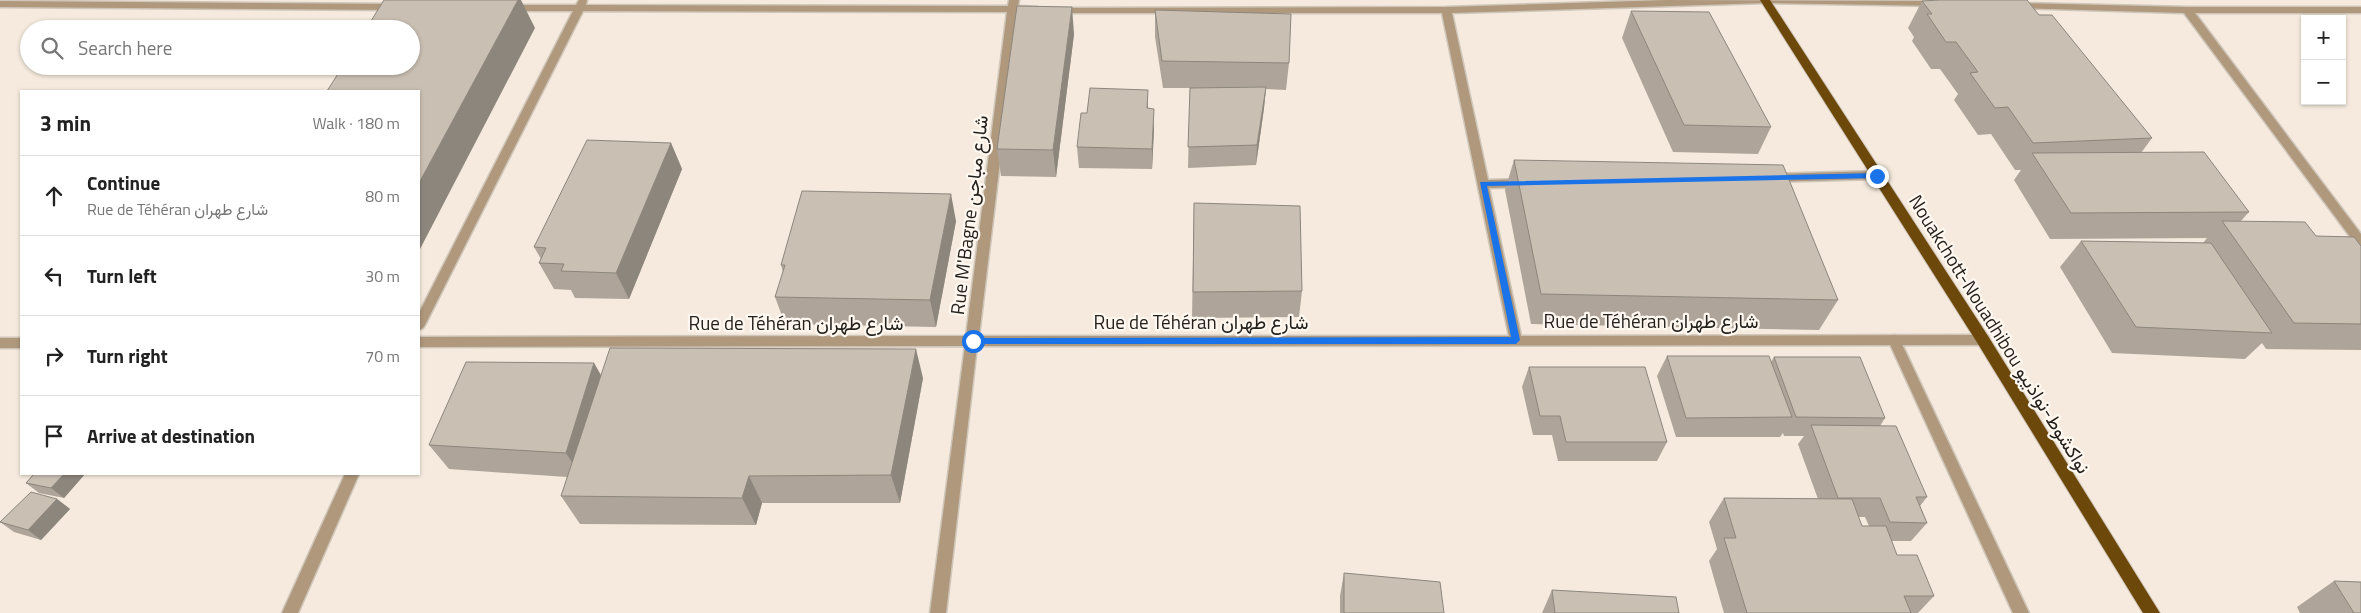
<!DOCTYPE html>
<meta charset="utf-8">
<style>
:root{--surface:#fff;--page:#f2f2f2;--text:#222;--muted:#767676;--line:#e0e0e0}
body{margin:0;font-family:"Titillium Web",Vazirmatn,sans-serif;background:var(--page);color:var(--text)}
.controls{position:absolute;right:15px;top:15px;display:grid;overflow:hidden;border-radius:0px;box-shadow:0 1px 4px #0004}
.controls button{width:45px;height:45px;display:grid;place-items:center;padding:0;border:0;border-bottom:1px solid var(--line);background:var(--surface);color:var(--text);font:25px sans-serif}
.stop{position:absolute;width:15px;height:15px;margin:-11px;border:4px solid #1a73e8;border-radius:50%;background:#fff}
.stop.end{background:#1a73e8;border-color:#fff;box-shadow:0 1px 5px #0008}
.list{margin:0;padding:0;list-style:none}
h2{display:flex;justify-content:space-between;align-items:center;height:65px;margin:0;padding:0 20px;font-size:21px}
h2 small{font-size:16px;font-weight:400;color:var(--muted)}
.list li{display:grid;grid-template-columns:32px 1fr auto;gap:15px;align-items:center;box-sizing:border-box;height:80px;padding:0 20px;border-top:1px solid var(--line)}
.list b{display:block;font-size:19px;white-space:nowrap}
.list p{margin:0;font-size:16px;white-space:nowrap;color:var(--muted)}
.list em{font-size:16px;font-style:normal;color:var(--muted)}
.icon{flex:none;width:28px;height:28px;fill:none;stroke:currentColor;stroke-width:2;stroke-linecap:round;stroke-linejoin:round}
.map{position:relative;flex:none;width:2361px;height:613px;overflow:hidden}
.search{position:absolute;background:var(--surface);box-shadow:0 1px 4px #0004;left:20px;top:20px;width:400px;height:55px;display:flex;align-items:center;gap:12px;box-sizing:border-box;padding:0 18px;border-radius:28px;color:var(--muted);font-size:19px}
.panel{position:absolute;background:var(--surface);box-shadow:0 1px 4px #0004;left:20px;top:90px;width:400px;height:385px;border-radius:0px}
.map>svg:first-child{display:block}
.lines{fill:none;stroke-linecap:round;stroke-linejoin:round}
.service-casing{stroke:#cfc6ba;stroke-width:3}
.minor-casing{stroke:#cfc6ba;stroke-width:3}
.trunk-casing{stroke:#cfc6ba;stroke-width:2}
.service{fill:#af987c;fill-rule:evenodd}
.minor{fill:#af987c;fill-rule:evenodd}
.trunk{fill:#6d480b;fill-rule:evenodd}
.wall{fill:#aea49a;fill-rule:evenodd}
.shaded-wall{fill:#8d867d}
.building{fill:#cabfb3;stroke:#8d867d}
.route{fill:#1a73e8}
.labels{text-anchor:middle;stroke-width:4.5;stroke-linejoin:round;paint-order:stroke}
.street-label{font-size:19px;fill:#24201b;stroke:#fff8f0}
</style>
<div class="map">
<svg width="2361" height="613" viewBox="0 0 2361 613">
<rect width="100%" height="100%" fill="#f5eadd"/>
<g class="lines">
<g class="service-casing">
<path id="service" d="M 1894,335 L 1899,336 L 1900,340 L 2029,613 L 2013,613 L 1888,340 L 1889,336 Z"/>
</g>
<g class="minor-casing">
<g id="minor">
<path d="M 579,0 L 587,0 L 586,5 L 1008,6 L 1009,0 L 1019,0 L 1018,6 L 1038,7 L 1038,11 L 1018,12 L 979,336 L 1509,336 L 1442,13 L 1056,13 L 1052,12 L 1052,8 L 1446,7 L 1667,0 L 1936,1 L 1941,4 L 1940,6 L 1765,3 L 1452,13 L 1488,180 L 1523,179 L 1529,183 L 1523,187 L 1489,188 L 1521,336 L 1983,335 L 1988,336 L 1989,340 L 1988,344 L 1983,345 L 977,346 L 946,613 L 930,613 L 965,346 L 419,347 L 419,337 L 966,336 L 1007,12 L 583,11 L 425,325 L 423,328 L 419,330 L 419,313 L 573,11 L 509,11 L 504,8 L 509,5 L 576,5 Z"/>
<path d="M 0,1 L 396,4 L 401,7 L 396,10 L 0,7 Z"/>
<path d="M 2016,3 L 2187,7 L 2361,7 L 2361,13 L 2195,13 L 2361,234 L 2361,247 L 2357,246 L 2184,13 L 2012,8 L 2011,6 Z"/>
<path d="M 1877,171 L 1883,175 L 1877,179 L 1773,182 L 1767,178 L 1773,174 Z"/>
<rect x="0" y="338" width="21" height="10"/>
<path d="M 345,474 L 359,474 L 298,613 L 282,613 Z"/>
</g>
</g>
<g class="trunk-casing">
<path id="trunk" d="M 1760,0 L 1770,0 L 1988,336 L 2160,613 L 2143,613 L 1978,344 Z"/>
</g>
<use href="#service" class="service"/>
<use href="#minor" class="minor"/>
<use href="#trunk" class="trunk"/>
</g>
<g class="wall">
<path d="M 1922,1 L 2039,15 L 2152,138 L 2141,153 L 2249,212 L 2240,222 L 2361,246 L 2361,350 L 2266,349 L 2262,343 L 2245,359 L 2112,353 L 2060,267 L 2081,241 L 2203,243 L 2207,238 L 2050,239 L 2014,180 L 2021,170 L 2015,170 L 1991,134 L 1978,135 L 1954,100 L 1958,94 L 1940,69 L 1931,69 L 1912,41 L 1914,37 L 1908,28 Z"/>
<path d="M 1155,10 L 1289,63 L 1286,90 L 1266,89 L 1264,108 L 1256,165 L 1188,168 L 1190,88 L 1163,88 L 1155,37 Z"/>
<path d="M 1631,11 L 1771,127 L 1758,154 L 1673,152 L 1622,38 Z"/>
<path d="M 1074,34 L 1056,177 L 1001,176 L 997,149 Z"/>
<path d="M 1148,108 L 1154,129 L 1152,169 L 1079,168 L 1077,147 L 1087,113 Z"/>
<path d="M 671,143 L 682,169 L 629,299 L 575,298 L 571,290 L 554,289 L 539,263 L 541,259 L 534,247 Z"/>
<path d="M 1514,160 L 1838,300 L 1819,330 L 1531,324 L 1505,190 Z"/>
<path d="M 1194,203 L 1302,291 L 1299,317 L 1192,318 Z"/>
<path d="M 956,221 L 936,327 L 785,324 L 775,297 L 783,272 L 781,265 Z"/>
<path d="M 1667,356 L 1771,362 L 1774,357 L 1885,418 L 1880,426 L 1927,497 L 1920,506 L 1927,523 L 1911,541 L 1891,541 L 1897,555 L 1934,596 L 1918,613 L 1724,613 L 1709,561 L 1717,549 L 1709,522 L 1724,498 L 1818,499 L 1798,444 L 1804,436 L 1784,436 L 1783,433 L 1780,437 L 1676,437 L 1657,376 ZM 1858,517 L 1865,517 L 1869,526 L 1862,526 Z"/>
<path d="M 594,363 L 601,376 L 923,378 L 900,503 L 762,503 L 756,525 L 580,524 L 561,496 L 567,477 L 449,469 L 429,445 Z"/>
<path d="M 1529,367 L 1667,442 L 1657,461 L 1558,461 L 1552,435 L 1533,435 L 1522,387 Z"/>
<path d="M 34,474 L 85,474 L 64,498 L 39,493 L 26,483 Z"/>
<path d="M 57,499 L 70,509 L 41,540 L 14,532 L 0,522 Z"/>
<path d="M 1344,573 L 1444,613 L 1340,613 L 1340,596 Z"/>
<path d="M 2334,581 L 2361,613 L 2300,613 L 2297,607 Z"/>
<path d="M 1552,590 L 1679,613 L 1542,613 Z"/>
</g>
<g class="shaded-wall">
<path d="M 518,0 L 521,0 L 535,28 L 419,251 L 419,183 Z"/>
<path d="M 1072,7 L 1074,34 L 1056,177 L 1053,150 Z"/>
<path d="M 1266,87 L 1264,108 L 1256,165 L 1257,145 Z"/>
<path d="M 1148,90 L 1148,110 L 1147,108 Z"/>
<path d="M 1154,109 L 1154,129 L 1152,169 L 1152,149 Z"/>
<path d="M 671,143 L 682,169 L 629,299 L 616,273 Z"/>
<path d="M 951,194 L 956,221 L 936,327 L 930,300 Z"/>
<path d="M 916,349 L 923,378 L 900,503 L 891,475 Z"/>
<path d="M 594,363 L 609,389 L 582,478 L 566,453 Z"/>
<path d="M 64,474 L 85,474 L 64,498 L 51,488 Z"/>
<path d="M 749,476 L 762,503 L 756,525 L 742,498 Z"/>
<path d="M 57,499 L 70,509 L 41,540 L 28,530 Z"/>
</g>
<g class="building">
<path d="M 384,0 L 518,0 L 419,183 L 419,91 L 327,91 L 343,66 L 411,66 L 411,29 L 366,29 Z"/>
<path d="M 1940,0 L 2027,0 L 2039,15 L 2052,15 L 2152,138 L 2033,143 L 2008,107 L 1995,108 L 1970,73 L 1978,72 L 1956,42 L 1946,42 L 1927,14 L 1932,14 L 1922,1 Z"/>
<path d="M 1017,6 L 1072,7 L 1053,150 L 997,149 Z"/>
<path d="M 1155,10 L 1291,14 L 1289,63 L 1162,61 Z"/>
<path d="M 1631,11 L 1709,12 L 1771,127 L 1684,125 Z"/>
<path d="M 1266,87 L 1257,145 L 1188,147 L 1190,88 Z"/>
<path d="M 1090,88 L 1148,90 L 1147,108 L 1154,109 L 1152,149 L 1077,147 L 1081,113 L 1087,113 Z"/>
<path d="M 587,140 L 671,143 L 616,273 L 561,271 L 564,264 L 539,263 L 546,248 L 534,247 Z"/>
<path d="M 2204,152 L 2249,212 L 2071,213 L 2032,153 Z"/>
<path d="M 1514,160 L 1783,165 L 1838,300 L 1541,294 Z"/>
<path d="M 802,191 L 951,194 L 930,300 L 775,297 L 785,265 L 781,265 Z"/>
<path d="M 1194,203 L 1300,206 L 1302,291 L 1193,292 Z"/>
<path d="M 2222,221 L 2305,222 L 2316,236 L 2354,237 L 2361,246 L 2361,324 L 2294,323 Z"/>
<path d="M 2081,241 L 2211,243 L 2272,333 L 2136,327 Z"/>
<path d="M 610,348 L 916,349 L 891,475 L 749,476 L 742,498 L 561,496 Z"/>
<path d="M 1667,356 L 1769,356 L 1792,417 L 1686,418 Z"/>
<path d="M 1774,357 L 1860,357 L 1885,418 L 1796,417 Z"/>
<path d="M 466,362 L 594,363 L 566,453 L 429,445 Z"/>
<path d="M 1529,367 L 1645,367 L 1667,442 L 1566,442 L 1560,416 L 1540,416 Z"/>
<path d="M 1811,425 L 1896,426 L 1927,497 L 1916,497 L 1927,523 L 1890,522 L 1880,498 L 1838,498 Z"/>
<path d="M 34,474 L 64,474 L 51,488 L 26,483 Z"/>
<path d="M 31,492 L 57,499 L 28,530 L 0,522 Z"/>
<path d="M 1724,498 L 1852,499 L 1862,526 L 1886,526 L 1897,555 L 1917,555 L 1934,596 L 1904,596 L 1911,613 L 1747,613 L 1724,538 L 1736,538 Z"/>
<path d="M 1344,573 L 1440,582 L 1444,613 L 1344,613 Z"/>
<path d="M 2334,581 L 2361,582 L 2361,613 L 2354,613 Z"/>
<path d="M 1552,590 L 1676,597 L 1679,613 L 1555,613 Z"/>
</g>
<path class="route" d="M 1877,173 L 1881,176 L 1877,178 L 1487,186 L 1520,340 L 1516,344 L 973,344 L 969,341 L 973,338 L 1511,337 L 1480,182 Z"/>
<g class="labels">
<g class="street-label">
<text transform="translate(969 215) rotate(-83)" y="7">Rue M'Bagne شارع مباجن</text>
<text x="1651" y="328">Rue de Téhéran شارع طهران</text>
<text x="1201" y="329">Rue de Téhéran شارع طهران</text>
<text x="796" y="330">Rue de Téhéran شارع طهران</text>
<text transform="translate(2000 334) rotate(58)" y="7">Nouakchott-Nouadhibou نواكشوط-نواذيبو</text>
</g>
</g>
</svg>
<div class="controls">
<button>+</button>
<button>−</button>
</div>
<div class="stop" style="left:973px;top:341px"></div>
<div class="stop end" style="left:1877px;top:176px"></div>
<div class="search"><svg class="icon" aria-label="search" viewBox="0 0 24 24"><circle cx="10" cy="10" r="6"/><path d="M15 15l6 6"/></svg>Search here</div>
<section class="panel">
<h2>3 min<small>Walk · 180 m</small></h2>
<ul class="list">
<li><svg class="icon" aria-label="ahead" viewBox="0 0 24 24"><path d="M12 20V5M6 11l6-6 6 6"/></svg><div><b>Continue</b><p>Rue de Téhéran شارع طهران</p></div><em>80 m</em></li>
<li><svg class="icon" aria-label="left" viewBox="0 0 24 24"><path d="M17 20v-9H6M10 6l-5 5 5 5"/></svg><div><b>Turn left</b></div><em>30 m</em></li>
<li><svg class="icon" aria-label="right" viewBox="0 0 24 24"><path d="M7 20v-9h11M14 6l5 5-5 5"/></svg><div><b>Turn right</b></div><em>70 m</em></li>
<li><svg class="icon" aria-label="arrive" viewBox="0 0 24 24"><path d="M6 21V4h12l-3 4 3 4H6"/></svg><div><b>Arrive at destination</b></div></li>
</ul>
</section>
</div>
